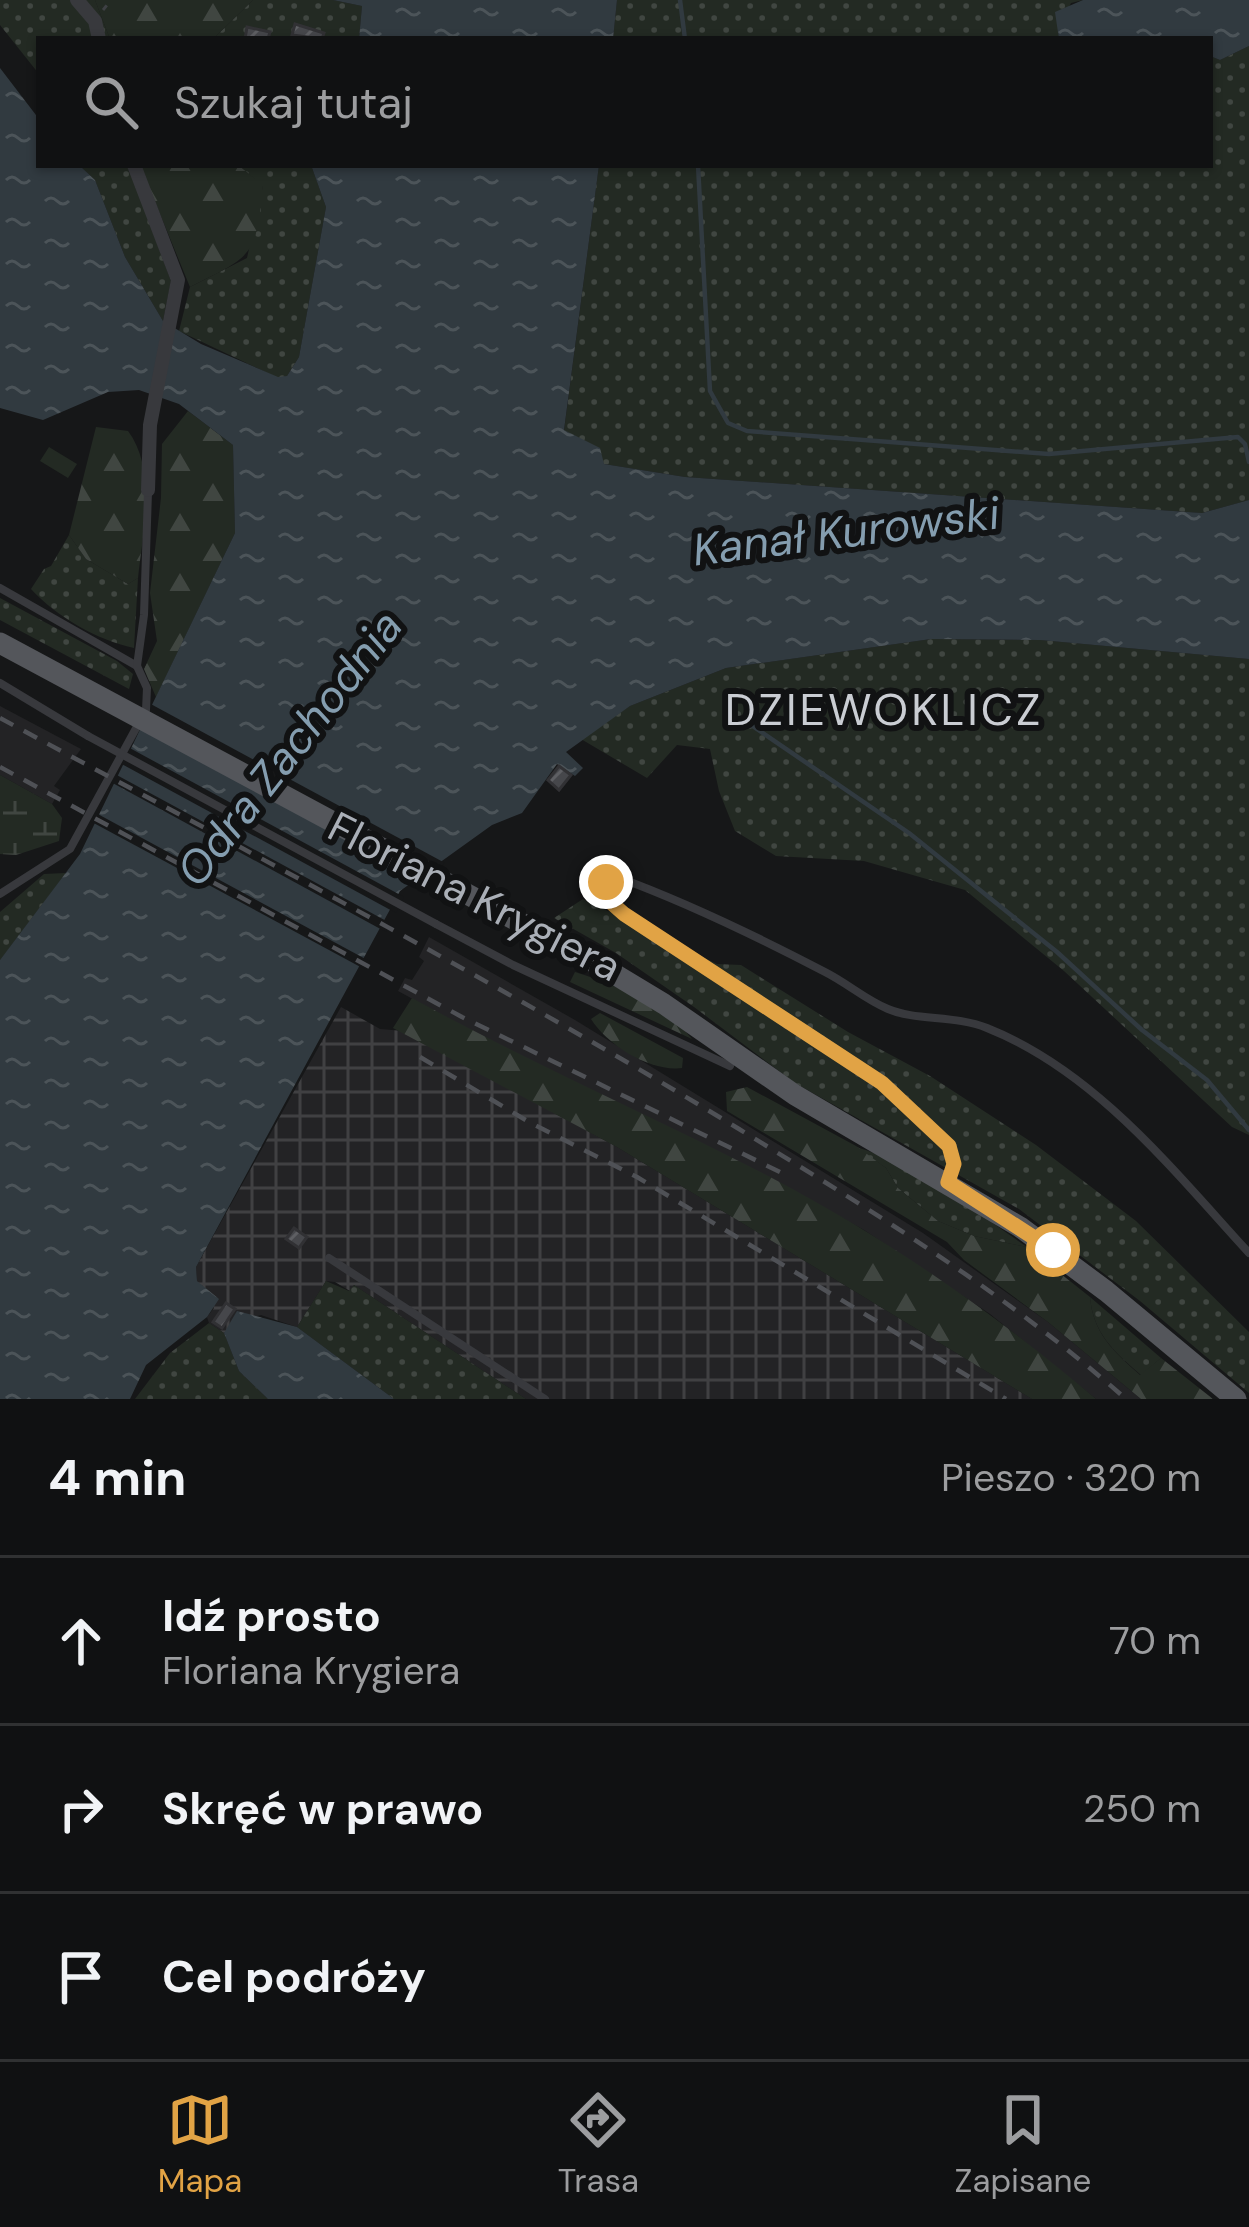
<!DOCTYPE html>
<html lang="pl">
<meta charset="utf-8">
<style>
:root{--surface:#101112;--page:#1e1f20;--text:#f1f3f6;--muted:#9c9d9f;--line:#303132;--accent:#e1a345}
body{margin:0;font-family:"DM Sans",sans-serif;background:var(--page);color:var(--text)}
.stop{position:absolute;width:36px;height:36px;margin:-27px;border:9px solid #e1a345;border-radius:50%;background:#fff}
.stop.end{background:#e1a345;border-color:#fff;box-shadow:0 3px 12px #0008}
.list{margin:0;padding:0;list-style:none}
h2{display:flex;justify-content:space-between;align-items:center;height:156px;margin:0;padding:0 48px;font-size:51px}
h2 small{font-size:39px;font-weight:400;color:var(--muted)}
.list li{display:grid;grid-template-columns:78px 1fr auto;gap:36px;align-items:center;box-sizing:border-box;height:168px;padding:0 48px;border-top:3px solid var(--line)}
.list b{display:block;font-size:45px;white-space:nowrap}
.list p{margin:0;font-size:39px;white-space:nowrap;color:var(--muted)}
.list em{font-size:39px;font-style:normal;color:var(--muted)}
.icon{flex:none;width:66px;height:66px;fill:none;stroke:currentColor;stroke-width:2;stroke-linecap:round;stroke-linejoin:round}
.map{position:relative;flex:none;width:1249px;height:1399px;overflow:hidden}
.search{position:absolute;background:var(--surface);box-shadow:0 3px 9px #0004;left:36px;right:36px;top:36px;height:132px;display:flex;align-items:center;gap:30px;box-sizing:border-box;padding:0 42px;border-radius:0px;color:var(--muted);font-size:45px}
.sheet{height:660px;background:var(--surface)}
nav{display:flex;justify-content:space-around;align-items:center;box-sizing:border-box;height:168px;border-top:3px solid var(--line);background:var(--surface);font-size:33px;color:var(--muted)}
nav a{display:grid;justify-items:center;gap:6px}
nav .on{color:var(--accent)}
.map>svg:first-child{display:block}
.built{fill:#232325}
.industrial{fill:url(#industrial-grid)}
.green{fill:url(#green-dots)}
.forest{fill:url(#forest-firs)}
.wetland{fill:url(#wetland-marsh)}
.pitch{fill:#232a23}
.water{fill:url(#water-ripples)}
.pier{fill:#161718}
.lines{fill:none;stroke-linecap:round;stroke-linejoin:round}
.stream{stroke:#313a40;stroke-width:4.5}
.building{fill:url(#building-hatch);stroke:#313134;stroke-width:3}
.path{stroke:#3e4044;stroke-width:3;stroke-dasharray:6 9;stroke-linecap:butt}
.lane{stroke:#38393d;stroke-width:8}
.street{stroke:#38393d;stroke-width:14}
.primary{stroke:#54565b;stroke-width:21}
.rail{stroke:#4f5156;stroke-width:4.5;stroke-dasharray:15 12;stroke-linecap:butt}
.lane-bridge{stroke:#38393d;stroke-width:8}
.primary-bridge{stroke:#54565b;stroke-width:21}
.route{stroke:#e1a345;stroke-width:15}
.labels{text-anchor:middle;stroke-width:12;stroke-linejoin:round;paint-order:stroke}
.street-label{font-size:42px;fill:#aaafb7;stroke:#111213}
.water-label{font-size:45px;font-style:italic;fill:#849daf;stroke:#111213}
.neighbourhood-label{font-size:45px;letter-spacing:3px;fill:#cacdd3;stroke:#111213}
</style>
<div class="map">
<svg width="1249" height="1399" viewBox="0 0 1249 1399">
<defs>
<pattern id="industrial-grid" width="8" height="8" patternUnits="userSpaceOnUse" patternTransform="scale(3)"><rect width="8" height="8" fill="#232325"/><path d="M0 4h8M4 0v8" fill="none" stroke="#404042"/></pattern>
<pattern id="green-dots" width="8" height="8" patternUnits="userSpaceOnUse" patternTransform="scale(3)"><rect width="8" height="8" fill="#232a23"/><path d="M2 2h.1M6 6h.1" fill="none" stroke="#404641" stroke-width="1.8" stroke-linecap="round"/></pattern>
<pattern id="forest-firs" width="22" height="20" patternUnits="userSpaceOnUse" patternTransform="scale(3)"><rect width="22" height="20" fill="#232a23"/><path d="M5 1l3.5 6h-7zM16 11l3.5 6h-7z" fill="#404641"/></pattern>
<pattern id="wetland-marsh" width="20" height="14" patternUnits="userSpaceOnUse" patternTransform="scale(3)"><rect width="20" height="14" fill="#232a23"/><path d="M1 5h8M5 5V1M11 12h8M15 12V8" fill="none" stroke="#404641"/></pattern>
<pattern id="water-ripples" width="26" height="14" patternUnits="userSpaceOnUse" patternTransform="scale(3)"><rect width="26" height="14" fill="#313a40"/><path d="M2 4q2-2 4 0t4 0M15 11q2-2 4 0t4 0" fill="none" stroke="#4c5459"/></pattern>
<pattern id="building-hatch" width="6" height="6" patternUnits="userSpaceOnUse" patternTransform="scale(3)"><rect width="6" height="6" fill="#46474b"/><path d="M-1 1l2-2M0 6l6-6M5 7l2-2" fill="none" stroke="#5e5f63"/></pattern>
</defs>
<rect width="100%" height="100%" fill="#161718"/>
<g class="built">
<path d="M 0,706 L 81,749 L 54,786 L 60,790 L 52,804 L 0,775 Z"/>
<path d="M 429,937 L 575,1020 L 923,1233 L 1048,1322 L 1141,1399 L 1096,1399 L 990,1314 L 864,1230 L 773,1179 L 507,1050 L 398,991 L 405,978 L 412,980 L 424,961 L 419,957 Z"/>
</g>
<path class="industrial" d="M 341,1007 L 380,1029 L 403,1031 L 617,1147 L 1032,1399 L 526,1399 L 354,1285 L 350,1291 L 335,1282 L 326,1281 L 297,1327 L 261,1315 L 233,1322 L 224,1333 L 209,1323 L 207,1317 L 214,1308 L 197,1281 L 196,1267 Z"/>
<g class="green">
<path d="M 0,0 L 95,0 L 110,39 L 39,39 L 39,74 L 0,25 Z"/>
<path d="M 253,0 L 333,0 L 362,6 L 359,39 L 213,39 Z"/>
<path d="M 617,0 L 1083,0 L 1071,3 L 1058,29 L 1059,39 L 613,39 Z"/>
<path d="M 1249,46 L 1249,500 L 1202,513 L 685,477 L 604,464 L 564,431 L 599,165 L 1210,165 L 1210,56 L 1220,60 Z"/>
<path d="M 79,165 L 128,165 L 171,281 L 163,321 L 125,257 L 95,180 Z"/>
<path d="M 238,165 L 311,165 L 326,207 L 299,357 L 287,376 L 278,378 L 179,331 L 190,287 L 247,258 L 263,186 Z"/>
<path d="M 69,535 L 86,559 L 128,584 L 138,578 L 134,648 C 97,640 57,617 31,589 L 44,569 L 51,566 Z"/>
<path d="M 0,598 L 117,661 L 133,674 L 129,689 L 0,620 Z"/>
<path d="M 931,639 L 1040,640 L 1249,659 L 1249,1135 L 1232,1127 L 1064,971 L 965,890 L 864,861 L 776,856 L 735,831 L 719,791 L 710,749 L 677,745 L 647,778 L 581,739 L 630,706 L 726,668 Z"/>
<path d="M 66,873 L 1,959 L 0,960 L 0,912 L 44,874 Z"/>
<path d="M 583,899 L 717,964 L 741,965 L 848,1032 L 930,1076 L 1036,1145 L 1136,1221 L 1249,1332 L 1249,1393 L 1140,1301 L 1019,1209 L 795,1083 L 694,1007 L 616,953 L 554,918 Z"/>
<path d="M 856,1147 C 919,1166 973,1210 1027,1247 L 974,1236 L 938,1221 L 898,1188 L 886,1168 Z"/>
<path d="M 326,1281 L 349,1291 L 354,1285 L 526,1399 L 394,1399 L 297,1327 Z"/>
<path d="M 1090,1297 L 1161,1358 L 1141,1375 C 1114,1352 1093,1333 1090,1297 Z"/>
<path d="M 209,1323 L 224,1333 L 239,1371 L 268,1399 L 135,1399 L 170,1353 Z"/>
</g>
<g class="forest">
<path d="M 95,0 L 253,0 L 213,39 L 110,39 Z"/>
<path d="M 140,165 L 238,165 L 263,185 C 256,258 253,255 190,287 Z"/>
<path d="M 188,411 L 233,445 L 235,533 L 156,697 L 144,669 L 157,641 L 150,593 L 161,498 L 162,444 Z"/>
<path d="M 96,427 L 128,431 C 157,470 143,531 138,578 L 128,584 L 86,559 L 69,535 Z"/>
<path d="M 575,972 C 614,984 665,1006 692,1039 L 570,982 Z"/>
<path d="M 412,998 C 530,1063 653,1116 772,1178 C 888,1239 996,1314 1096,1399 L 1032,1399 L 617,1147 L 393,1028 Z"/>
<path d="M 600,1013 L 683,1058 L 682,1068 C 651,1072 608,1046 591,1019 Z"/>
<path d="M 747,1087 L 856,1146 L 886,1168 L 898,1188 L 938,1221 L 974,1236 L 1027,1247 L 1090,1297 C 1093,1333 1113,1351 1140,1375 L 1161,1358 L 1213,1399 L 1141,1399 L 1048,1322 L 964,1260 L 947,1242 L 727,1111 L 726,1092 Z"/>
</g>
<path class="wetland" d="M 0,775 L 52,804 L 62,818 L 59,841 L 16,855 L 0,854 Z"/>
<path class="pitch" d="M 49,447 L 77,464 L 68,478 L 40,461 Z"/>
<g class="water">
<path d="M 333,0 L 617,0 L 613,39 L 359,39 L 362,6 Z"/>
<path d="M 1083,0 L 1249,0 L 1249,46 L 1220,60 L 1210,56 L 1210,39 L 1059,39 L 1055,12 Z"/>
<path d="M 0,68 L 39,119 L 39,165 L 79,165 L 95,180 L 125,257 L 163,321 L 201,344 L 278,377 L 287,376 L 299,357 L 326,207 L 311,165 L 599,165 L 564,430 L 600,448 L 604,464 L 685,477 L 1202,513 L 1249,500 L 1249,659 L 1040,640 L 931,639 L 726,668 L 630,706 L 566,752 L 583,768 L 575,776 L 557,764 L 522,813 L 492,825 L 400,891 L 196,1267 L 197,1281 L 219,1299 L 207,1317 L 146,1365 L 130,1399 L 0,1399 L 0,960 L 80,854 L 235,533 L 233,445 L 179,404 L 139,390 L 108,392 L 43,420 L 0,408 Z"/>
<path d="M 237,1311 L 297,1327 L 394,1399 L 268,1399 L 239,1371 L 224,1333 Z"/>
</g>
<g class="pier">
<path d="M 147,702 L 445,863 L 422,881 L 135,726 Z"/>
<path d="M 126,746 L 404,897 L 396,913 L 118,762 Z"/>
<path d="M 113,773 L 390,923 L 386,932 L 109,781 Z"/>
<path d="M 94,812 L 371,962 L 366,970 L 90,821 Z"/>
</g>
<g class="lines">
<g class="stream">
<path d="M 680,0 L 685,39"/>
<path d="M 698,165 L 710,391 L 728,423 L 747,431 L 1049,454 L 1238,437 L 1245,444 L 1249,462"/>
<path d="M 751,725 L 909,833 L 1057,952 L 1142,1030 L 1207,1080 L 1249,1130"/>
</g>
</g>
<g class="building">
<path d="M 295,24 L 324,33 L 322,39 L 292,35 Z"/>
<path d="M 247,27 L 270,32 L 268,39 L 245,39 Z"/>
<path d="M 559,766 L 571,775 L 559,790 L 548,780 Z"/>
<path d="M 294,1228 L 307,1237 L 299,1248 L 286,1239 Z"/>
<path d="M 226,1303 L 235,1309 L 222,1328 L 213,1322 Z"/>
</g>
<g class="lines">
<path class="path" d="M 103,10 L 111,0"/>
<g class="lane">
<path d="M 0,588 L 137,666"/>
<path d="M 0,683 L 88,736"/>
<path d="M 0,894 L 70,849 L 146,710 L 147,688 L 137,666 L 144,615 L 148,492"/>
<path d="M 436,924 L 513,965 L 730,1066"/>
<path d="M 949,1180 L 954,1164 L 949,1146 L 882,1083 L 624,914 L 606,899 L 606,882 L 617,877 C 688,903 758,937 825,972 C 847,983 866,1000 888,1009 C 916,1021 955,1015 987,1028 C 1095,1071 1172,1169 1249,1253"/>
<path d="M 329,1258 L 545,1399"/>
</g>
<g class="street">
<path d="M 77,0 L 95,21 L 99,39"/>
<path d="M 134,165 L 178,280 L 150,425 L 148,490"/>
</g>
<path class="primary" d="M 601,966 L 664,1004 L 795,1095 L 1020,1227 L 1106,1291 L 1236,1399"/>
<g class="rail">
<path d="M 0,718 C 248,852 498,982 739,1129 C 874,1212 1007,1294 1126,1399"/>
<path d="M 0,767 L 462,1017 L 780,1172"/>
<path d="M 420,1057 L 529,1122 L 637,1177 L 1006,1399"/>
</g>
<path class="lane-bridge" d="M 88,736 L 436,924"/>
<path class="primary-bridge" d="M 0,643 L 601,966"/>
</g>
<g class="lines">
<path class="route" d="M 606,882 L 607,899 L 624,914 L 882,1083 L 949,1146 L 954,1164 L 948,1182 L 1053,1250"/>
</g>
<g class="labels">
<g class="street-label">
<text transform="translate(475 896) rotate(27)" y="15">Floriana Krygiera</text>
</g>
<g class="water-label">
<text transform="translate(846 531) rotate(-7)" y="16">Kanał Kurowski</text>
<text transform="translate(289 748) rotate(-52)" y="16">Odra Zachodnia</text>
</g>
<g class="neighbourhood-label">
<text x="884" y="725">DZIEWOKLICZ</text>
</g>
</g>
</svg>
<div class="stop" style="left:1053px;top:1250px"></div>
<div class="stop end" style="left:606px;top:882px"></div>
<div class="search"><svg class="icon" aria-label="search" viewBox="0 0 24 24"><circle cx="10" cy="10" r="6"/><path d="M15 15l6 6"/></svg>Szukaj tutaj</div>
</div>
<section class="sheet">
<h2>4 min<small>Pieszo · 320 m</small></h2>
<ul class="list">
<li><svg class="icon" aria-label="ahead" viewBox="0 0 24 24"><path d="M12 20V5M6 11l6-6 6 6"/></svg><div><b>Idź prosto</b><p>Floriana Krygiera</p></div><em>70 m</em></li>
<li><svg class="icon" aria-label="right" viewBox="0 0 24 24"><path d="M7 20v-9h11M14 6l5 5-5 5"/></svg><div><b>Skręć w prawo</b></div><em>250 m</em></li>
<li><svg class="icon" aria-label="arrive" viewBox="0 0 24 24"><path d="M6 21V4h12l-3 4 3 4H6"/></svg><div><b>Cel podróży</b></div></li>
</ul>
</section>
<nav>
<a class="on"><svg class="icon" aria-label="map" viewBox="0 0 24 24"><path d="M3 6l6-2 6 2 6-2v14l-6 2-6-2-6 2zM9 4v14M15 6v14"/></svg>Mapa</a>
<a><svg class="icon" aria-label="directions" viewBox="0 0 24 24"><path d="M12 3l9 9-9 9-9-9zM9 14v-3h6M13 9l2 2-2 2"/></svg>Trasa</a>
<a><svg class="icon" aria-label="saved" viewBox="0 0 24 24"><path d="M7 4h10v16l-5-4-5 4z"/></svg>Zapisane</a>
</nav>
